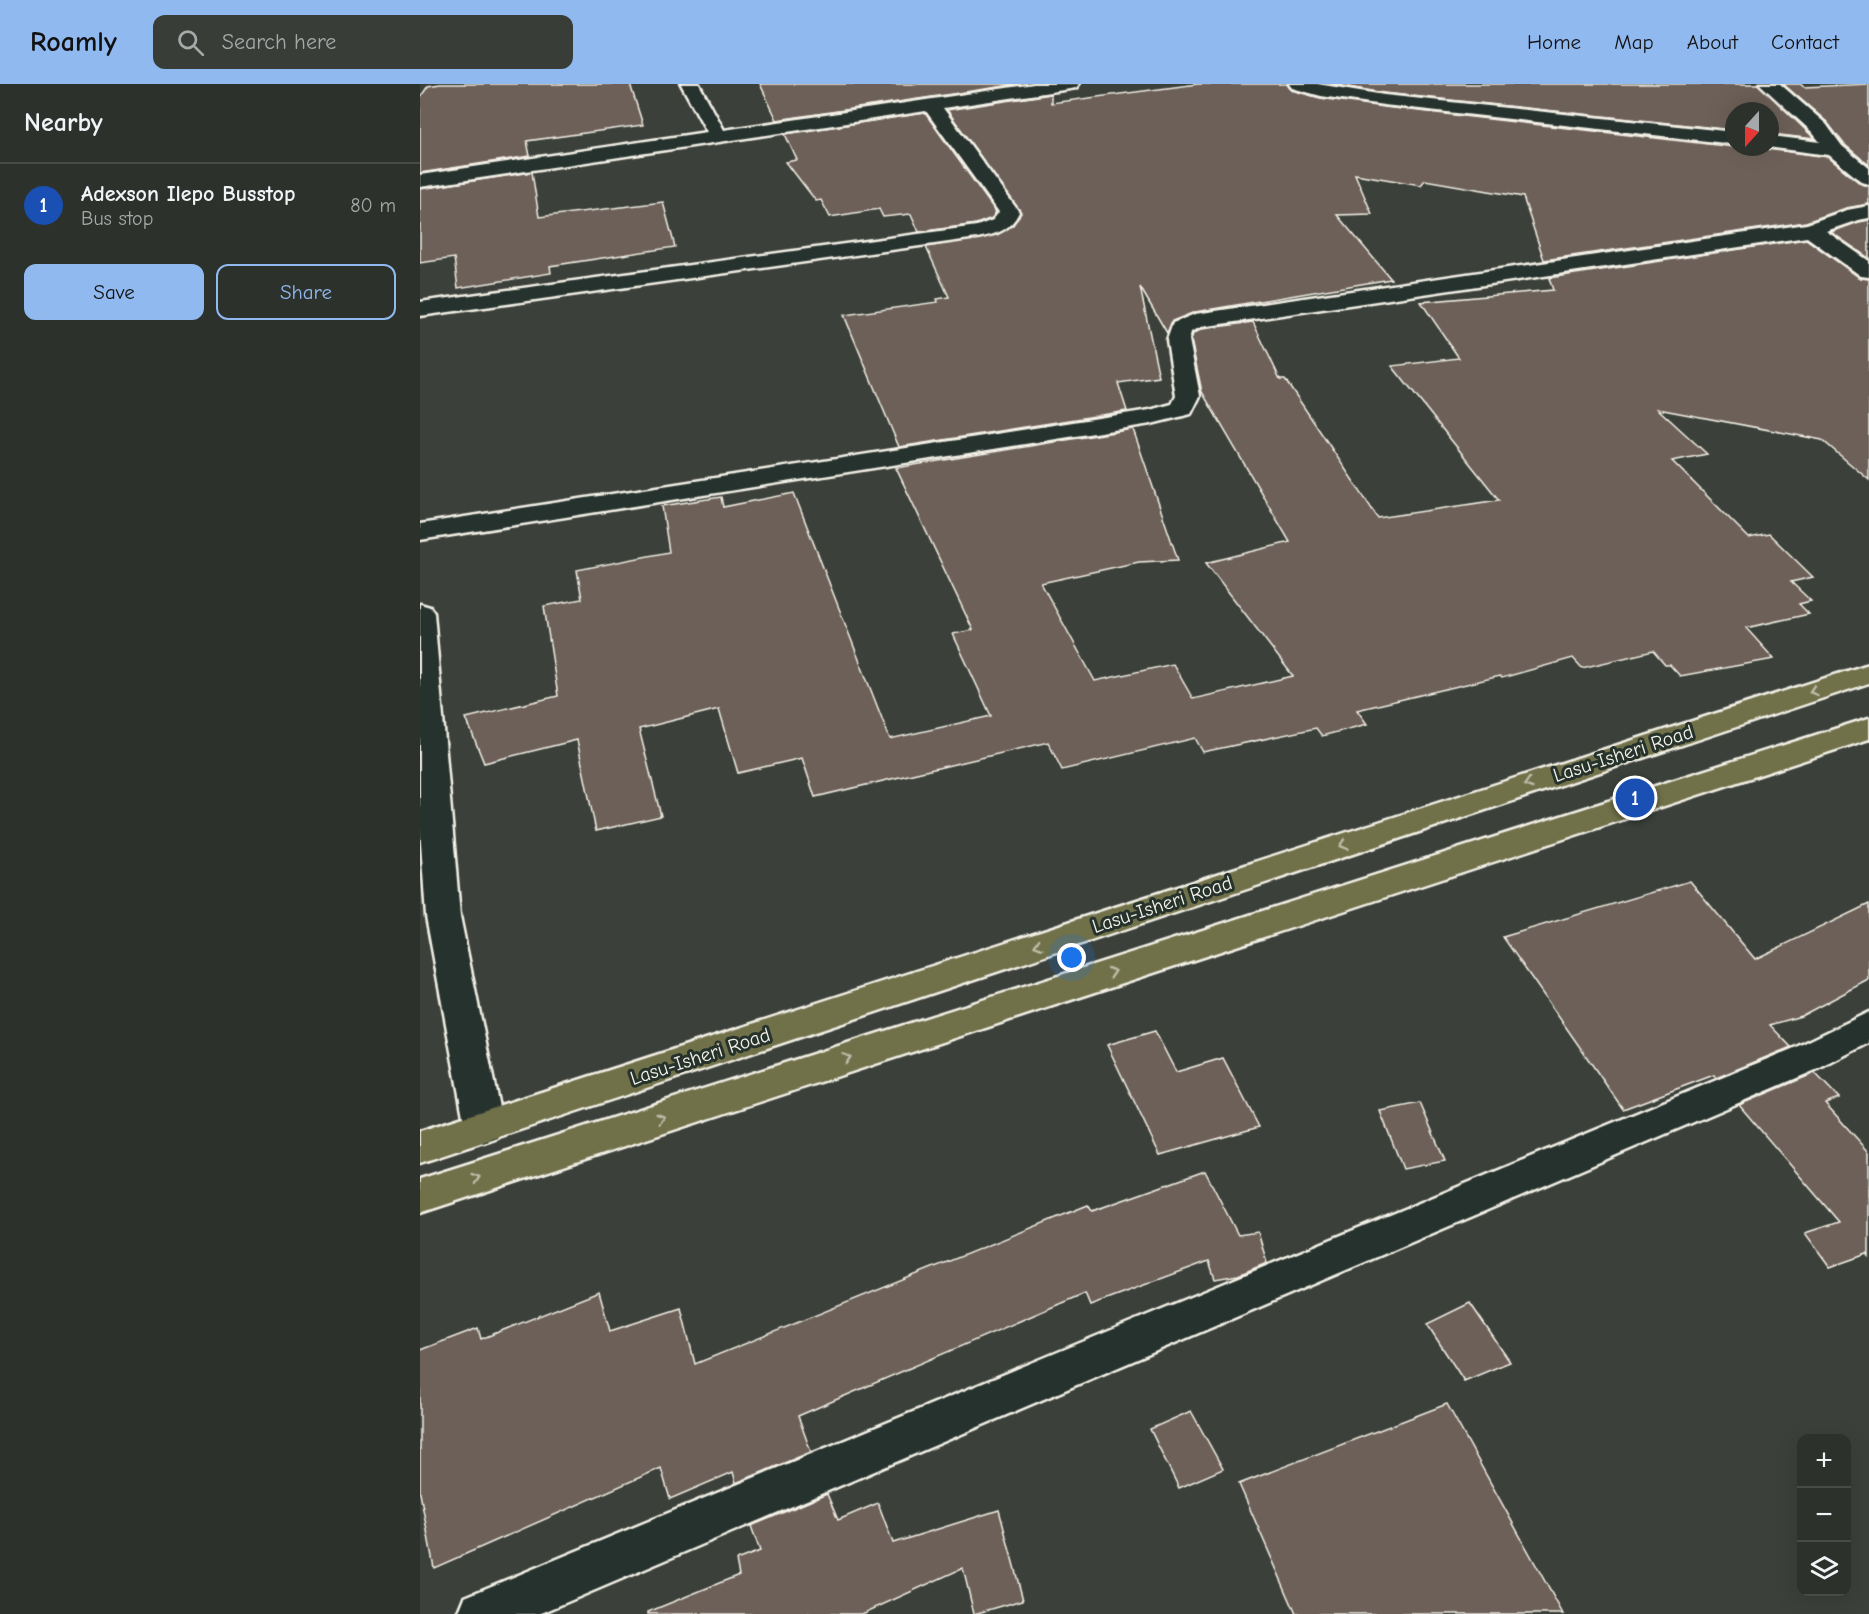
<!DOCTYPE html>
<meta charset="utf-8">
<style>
:root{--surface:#2c312c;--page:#383d38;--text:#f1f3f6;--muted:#a6a9a9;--line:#484c48;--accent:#90b9f0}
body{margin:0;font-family:"Comic Neue",sans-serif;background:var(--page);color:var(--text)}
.controls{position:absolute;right:18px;bottom:18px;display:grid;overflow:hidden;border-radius:12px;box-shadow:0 6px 24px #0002}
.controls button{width:54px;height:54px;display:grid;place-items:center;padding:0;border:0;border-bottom:2px solid var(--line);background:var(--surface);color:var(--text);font:30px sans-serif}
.compass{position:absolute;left:1305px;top:18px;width:54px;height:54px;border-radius:50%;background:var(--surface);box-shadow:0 6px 24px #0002;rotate:201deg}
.you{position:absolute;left:652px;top:874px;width:21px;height:21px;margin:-15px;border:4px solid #fff;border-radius:50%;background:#1a73e8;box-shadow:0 0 0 9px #1a73e833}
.badge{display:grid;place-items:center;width:39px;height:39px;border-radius:50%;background:var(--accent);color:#fff;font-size:20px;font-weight:700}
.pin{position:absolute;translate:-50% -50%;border:3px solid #fff;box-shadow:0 2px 6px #0006}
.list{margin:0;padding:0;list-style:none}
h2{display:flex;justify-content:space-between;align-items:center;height:78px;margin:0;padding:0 24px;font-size:26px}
h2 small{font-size:20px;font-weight:400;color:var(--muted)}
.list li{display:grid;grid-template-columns:39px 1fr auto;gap:18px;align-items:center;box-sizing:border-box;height:84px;padding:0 24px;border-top:2px solid var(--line)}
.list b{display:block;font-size:22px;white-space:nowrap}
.list p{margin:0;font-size:20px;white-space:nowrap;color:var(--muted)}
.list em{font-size:20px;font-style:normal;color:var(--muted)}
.actions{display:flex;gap:12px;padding:18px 24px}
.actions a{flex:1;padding:14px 0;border:2px solid var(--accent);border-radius:12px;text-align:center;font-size:21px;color:var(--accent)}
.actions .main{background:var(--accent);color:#111}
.icon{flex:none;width:33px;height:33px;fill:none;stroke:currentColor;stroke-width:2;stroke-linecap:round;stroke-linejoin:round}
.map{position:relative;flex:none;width:1449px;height:1530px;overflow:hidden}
header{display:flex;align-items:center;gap:36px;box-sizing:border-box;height:84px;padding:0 30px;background:var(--accent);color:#111}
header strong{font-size:28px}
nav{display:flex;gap:33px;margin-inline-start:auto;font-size:21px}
.search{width:420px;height:54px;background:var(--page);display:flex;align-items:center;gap:15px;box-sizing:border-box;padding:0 21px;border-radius:12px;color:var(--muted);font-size:22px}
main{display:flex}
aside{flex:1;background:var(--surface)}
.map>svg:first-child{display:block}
.building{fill:#6d6158;stroke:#f4f1e8;stroke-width:1.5}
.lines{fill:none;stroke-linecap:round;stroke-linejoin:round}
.minor-casing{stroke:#f4f1e8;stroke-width:5}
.primary-casing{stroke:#f4f1e8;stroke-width:5}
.minor{fill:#26332d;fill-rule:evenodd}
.primary{fill:#6f704a;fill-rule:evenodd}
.oneway{stroke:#bfbda9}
.labels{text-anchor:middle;stroke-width:6;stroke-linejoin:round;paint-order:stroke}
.street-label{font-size:20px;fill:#f4f1e8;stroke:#26332d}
</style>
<header>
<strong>Roamly</strong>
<div class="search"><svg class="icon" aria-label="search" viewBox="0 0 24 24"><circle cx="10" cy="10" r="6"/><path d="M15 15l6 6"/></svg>Search here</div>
<nav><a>Home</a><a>Map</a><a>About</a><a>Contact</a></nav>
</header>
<main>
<aside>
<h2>Nearby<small></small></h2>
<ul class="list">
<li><span class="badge" style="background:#1a4fb4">1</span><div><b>Adexson Ilepo Busstop</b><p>Bus stop</p></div><em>80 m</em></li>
</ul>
<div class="actions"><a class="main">Save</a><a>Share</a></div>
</aside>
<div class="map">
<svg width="1449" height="1530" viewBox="0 0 1449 1530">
<rect width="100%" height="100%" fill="#3b413a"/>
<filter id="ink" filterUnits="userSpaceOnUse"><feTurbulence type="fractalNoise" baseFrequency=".0167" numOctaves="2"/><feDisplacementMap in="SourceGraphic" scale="12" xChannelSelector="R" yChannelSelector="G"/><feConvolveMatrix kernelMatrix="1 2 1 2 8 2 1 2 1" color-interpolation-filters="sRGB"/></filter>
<g filter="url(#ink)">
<g class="building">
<path d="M 20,0 L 210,0 L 223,41 L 107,57 L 110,72 L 0,89 L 0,14 L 8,2 Z"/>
<path d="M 340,0 L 599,0 L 357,36 Z"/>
<path d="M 778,0 L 867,0 L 871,6 L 900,14 L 964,23 L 1314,63 L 1345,63 L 1347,65 L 1408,73 L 1441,100 L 1449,102 L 1449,120 L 1426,124 L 1386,138 L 1124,176 L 1103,113 L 1005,96 L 1001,101 L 935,90 L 952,130 L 917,131 L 971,195 L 775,228 L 752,237 L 747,249 L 720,203 L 739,293 L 698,299 L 707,327 L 479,363 L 424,231 L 518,218 L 517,215 L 529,213 L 506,163 L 577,151 L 593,141 L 601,129 L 527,26 L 631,10 L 631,19 Z"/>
<path d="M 911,0 L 1338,0 L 1395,55 L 1350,50 L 1350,27 L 1314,27 L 1314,46 L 964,9 Z"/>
<path d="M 1363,0 L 1380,0 L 1384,3 L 1449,0 L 1449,81 L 1424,60 L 1407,38 Z"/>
<path d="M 505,29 L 576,128 L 572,134 L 556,140 L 499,148 L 491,130 L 463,133 L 459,125 L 410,133 L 401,116 L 396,117 L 366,78 L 377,76 L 365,50 Z"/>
<path d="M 112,88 L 119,133 L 243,118 L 255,163 L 130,182 L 131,189 L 38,204 L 34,174 L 0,179 L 0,105 Z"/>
<path d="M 1449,136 L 1449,174 L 1411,148 L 1439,138 Z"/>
<path d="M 1386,155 L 1440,194 L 1449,195 L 1449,396 L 1402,356 L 1238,325 L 1287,370 L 1252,377 L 1329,454 L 1349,450 L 1393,493 L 1371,498 L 1391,517 L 1379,520 L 1389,530 L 1326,544 L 1354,575 L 1260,592 L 1250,581 L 1245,581 L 1233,567 L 1162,584 L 1153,574 L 1082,594 L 1080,592 L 937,626 L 947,640 L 902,652 L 896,644 L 783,668 L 775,654 L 642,686 L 628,658 L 395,713 L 382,674 L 318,689 L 299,625 L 219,645 L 241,732 L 176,747 L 157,656 L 64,679 L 46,634 L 138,612 L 124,522 L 162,515 L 157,486 L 249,468 L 242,422 L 301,413 L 303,423 L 374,409 L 470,655 L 571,632 L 533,550 L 553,546 L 476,384 L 713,345 L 758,476 L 719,478 L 621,499 L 675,597 L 753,580 L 773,615 L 873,592 L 786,479 L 870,458 L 782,308 L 771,256 L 773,250 L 782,245 L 833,238 L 860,295 L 865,295 L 958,434 L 1079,416 L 972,282 L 1039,274 L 1001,218 L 1133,206 L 1129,194 Z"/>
<path d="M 1270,797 L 1335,875 L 1449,820 L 1449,896 L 1381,932 L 1350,941 L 1371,963 L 1296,994 L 1294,991 L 1203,1025 L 1083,853 Z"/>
<path d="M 735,947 L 756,988 L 803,974 L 839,1043 L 740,1071 L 687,961 Z"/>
<path d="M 1395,989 L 1419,1014 L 1405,1019 L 1449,1068 L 1449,1173 L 1447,1170 L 1410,1183 L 1385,1149 L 1419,1138 L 1319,1021 Z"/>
<path d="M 1000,1019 L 1025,1077 L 983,1085 L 960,1027 Z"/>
<path d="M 785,1087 L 818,1151 L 838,1148 L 847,1179 L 818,1191 L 795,1195 L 789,1177 L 670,1221 L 665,1209 L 378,1332 L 391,1368 L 316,1399 L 313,1388 L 250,1415 L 241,1384 L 14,1484 L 0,1409 L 0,1266 L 58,1244 L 61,1255 L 179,1208 L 190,1247 L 261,1224 L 275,1280 L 668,1121 L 672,1127 Z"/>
<path d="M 1050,1219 L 1090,1278 L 1044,1297 L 1007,1240 Z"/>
<path d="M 1027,1320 L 1143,1530 L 876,1530 L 819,1400 Z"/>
<path d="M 771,1327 L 803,1385 L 759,1404 L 730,1345 Z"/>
<path d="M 407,1410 L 418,1436 L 458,1419 L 473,1459 L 579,1426 L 603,1516 L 554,1530 L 543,1484 L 442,1530 L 228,1530 L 228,1528 L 319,1491 L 316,1476 L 340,1467 L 331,1442 Z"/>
</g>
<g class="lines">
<g class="minor-casing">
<g id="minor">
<path d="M 261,0 L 279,0 L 304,46 L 614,0 L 659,0 L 656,4 L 650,5 L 523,24 L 599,128 C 590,147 576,150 557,154 L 0,232 L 0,218 L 557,142 L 573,136 L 579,128 L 506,27 L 0,103 L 0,91 L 287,48 Z"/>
<path d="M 869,0 L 897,0 L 964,11 L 1314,48 L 1314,60 L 964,21 L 901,12 L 872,4 Z"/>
<path d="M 1340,0 L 1360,0 L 1406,40 L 1422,62 L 1449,84 L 1449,100 L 1442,98 L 1409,71 L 1347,63 L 1350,63 L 1350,52 L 1400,58 L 1392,48 Z"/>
<path d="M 1449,122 L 1449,134 L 1438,136 L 1406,147 L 1449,177 L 1449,193 L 1441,192 L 1387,153 L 781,243 L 771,248 L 769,256 L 780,312 L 771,330 L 731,340 L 0,456 L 0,440 L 730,326 L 752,320 L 756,312 L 747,256 L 753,239 L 775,230 L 1387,140 L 1427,126 Z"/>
<path d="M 0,520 L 10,523 L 14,529 L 40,832 L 83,1043 L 78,1054 L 64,1059 L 50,1054 L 45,1043 L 6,832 L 0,744 Z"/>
<path d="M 1449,928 L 1449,959 L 1398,985 L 119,1530 L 38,1530 L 45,1513 L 1372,965 Z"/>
</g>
</g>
<g class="primary-casing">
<g id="primary">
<path d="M 1449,580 L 1449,599 L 0,1079 L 0,1047 Z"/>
<path d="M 1449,634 L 1449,655 L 0,1129 L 0,1095 Z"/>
</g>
</g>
<use href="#minor" class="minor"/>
<use href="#primary" class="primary"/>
</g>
<defs><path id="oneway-chevron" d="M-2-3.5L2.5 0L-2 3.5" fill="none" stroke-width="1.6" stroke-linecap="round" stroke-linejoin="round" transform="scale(1.5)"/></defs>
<g class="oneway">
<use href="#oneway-chevron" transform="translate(1393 607) rotate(162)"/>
<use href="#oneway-chevron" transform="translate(1108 700) rotate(162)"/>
<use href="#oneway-chevron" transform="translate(923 761) rotate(162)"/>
<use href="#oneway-chevron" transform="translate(618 861) rotate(162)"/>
<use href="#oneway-chevron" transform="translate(692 888) rotate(-18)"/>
<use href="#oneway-chevron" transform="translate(427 974) rotate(-18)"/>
<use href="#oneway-chevron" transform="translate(241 1034) rotate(-18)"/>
<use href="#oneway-chevron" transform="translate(56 1094) rotate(-18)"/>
</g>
</g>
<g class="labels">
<g class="street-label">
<text transform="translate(1203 669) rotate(-18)" y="7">Lasu-Isheri Road</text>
<text transform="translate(742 820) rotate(-18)" y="7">Lasu-Isheri Road</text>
<text transform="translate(280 972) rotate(-18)" y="7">Lasu-Isheri Road</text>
</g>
</g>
</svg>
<div class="controls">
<button>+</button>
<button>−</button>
<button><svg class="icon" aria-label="layers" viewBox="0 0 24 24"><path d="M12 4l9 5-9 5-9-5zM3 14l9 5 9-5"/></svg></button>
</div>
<svg class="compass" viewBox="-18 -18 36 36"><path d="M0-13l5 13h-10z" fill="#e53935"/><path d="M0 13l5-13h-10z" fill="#a6a9a9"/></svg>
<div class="you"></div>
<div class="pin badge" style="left:1215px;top:714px;background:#1a4fb4">1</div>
</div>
</main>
